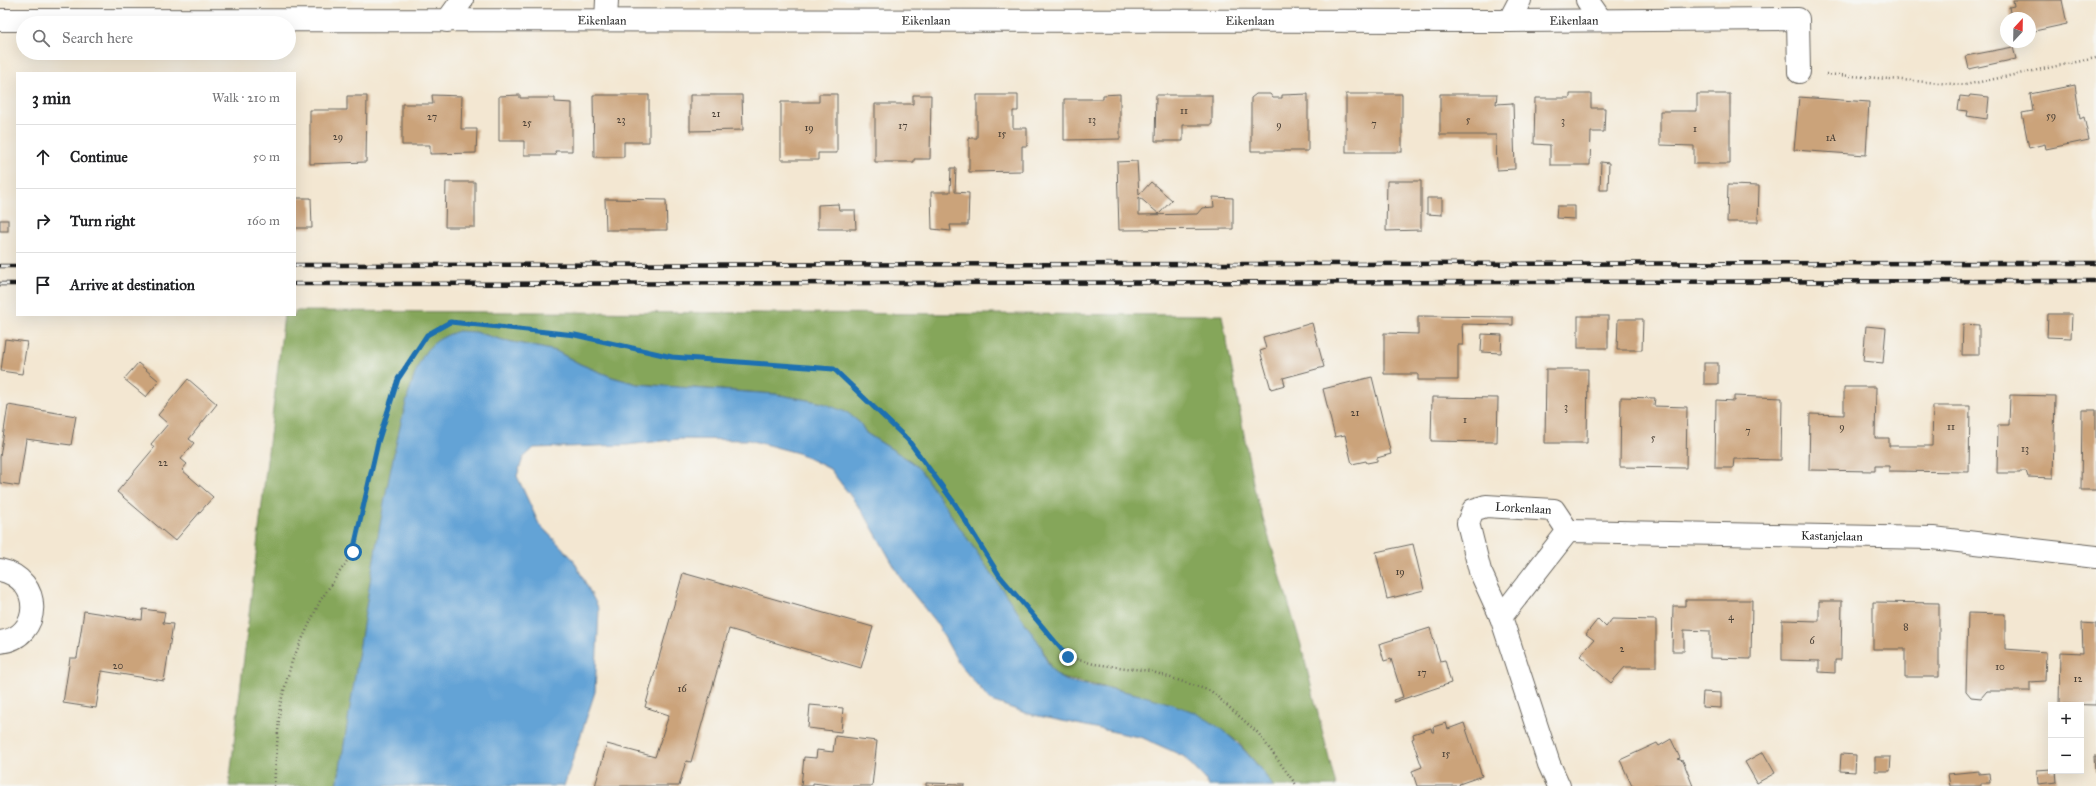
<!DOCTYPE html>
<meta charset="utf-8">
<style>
:root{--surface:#fff;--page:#f2f2f2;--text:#202124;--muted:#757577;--line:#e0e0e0}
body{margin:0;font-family:"IM FELL Great Primer",serif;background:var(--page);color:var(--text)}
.controls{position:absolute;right:12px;bottom:12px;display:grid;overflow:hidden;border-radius:0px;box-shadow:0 4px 16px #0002}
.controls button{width:36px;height:36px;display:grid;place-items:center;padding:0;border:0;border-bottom:1px solid var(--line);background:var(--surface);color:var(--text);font:20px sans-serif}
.compass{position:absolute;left:2000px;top:12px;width:36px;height:36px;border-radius:50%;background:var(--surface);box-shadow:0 4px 16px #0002;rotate:22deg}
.stop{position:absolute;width:12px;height:12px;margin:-9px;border:3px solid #1f6fb2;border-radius:50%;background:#fff}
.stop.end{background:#1f6fb2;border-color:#fff;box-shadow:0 1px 4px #0008}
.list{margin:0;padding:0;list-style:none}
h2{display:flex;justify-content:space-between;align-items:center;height:52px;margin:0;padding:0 16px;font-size:17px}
h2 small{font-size:13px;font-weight:400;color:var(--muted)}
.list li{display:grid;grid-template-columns:26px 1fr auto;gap:12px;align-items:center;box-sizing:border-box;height:64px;padding:0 16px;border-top:1px solid var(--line)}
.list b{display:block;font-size:15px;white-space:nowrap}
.list em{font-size:13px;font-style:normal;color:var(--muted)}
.icon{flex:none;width:22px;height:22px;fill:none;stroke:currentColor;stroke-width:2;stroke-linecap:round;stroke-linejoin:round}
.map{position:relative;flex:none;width:2096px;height:786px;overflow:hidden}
.search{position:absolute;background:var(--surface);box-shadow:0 4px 16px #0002;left:16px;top:16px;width:280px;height:44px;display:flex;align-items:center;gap:10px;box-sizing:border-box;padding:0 14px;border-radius:22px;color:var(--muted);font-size:15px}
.panel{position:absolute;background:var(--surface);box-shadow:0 4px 16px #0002;left:16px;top:72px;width:280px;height:244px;border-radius:0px}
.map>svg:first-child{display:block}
.forest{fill:#85a65a;stroke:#50613b}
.water{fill:#64a3d6;stroke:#406079}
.building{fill:#cba37a}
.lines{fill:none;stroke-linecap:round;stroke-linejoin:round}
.street-casing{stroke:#67635c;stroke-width:24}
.path{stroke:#67635c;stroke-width:2.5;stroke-dasharray:1 3;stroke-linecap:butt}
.street{stroke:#fff;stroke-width:22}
.rail-casing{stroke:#1c1c1c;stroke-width:4.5}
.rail{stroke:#f6f6f2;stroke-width:3;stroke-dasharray:9;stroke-linecap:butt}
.route{stroke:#1f6fb2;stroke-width:5}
.labels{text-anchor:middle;stroke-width:3;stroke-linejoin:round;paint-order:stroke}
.number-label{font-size:10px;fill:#483e34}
.street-label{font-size:12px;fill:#1c1c1c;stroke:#f6f6f2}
</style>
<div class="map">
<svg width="2096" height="786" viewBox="0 0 2096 786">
<rect width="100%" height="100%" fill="#f6f6f2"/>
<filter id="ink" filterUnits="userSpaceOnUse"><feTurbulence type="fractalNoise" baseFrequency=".025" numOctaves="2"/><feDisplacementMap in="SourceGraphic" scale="8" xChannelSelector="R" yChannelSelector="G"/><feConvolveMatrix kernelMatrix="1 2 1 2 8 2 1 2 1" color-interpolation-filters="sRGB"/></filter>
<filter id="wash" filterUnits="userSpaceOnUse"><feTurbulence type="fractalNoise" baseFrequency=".012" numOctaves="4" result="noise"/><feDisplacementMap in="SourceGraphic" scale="16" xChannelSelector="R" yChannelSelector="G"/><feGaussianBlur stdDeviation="0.9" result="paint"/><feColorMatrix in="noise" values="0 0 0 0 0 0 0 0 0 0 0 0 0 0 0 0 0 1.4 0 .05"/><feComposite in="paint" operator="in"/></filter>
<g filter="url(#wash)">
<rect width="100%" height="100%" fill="#f3e7d2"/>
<path class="forest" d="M 295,311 L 1222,315 L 1254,488 L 1301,645 L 1336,786 L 1273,786 L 1256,763 L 1237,741 L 1192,712 L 1170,704 L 1119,690 L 1061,678 L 1052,671 L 1041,646 L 912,462 L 866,433 L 860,423 L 823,403 L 775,394 L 637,384 L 612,377 L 580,364 L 556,351 L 503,340 L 475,332 L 343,753 L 337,786 L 229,786 L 284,315 L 295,315 Z"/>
<path class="water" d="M 459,331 L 475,332 L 503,340 L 556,351 L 580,364 L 612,377 L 637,384 L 775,394 L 823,403 L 848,413 L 860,423 L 866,433 L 912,462 L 921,471 L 1041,646 C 1045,657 1049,669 1059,677 C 1069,684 1104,687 1118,690 C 1142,695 1168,702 1191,711 C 1226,727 1251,755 1273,786 L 1208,786 L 1205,779 L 1183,756 L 1143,738 L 1029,714 L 991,701 L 959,664 L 937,624 L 902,580 L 865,515 L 830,469 L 798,453 L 749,440 L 679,439 L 627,445 L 534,448 L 523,458 L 517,476 L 539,524 L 573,559 L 599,609 L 595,692 L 564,786 L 337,786 C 356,677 370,567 393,458 C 399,432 411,372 426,351 C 435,340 446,335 459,331 Z"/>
<g id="blocks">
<g class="building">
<path d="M 2013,0 L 2062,0 L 2067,24 L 2030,32 L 2030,18 L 2011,18 L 2009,7 L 2014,6 Z"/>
<path d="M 2013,47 L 2016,59 L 1969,69 L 1966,56 Z"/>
<path d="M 2075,85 L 2080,119 L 2084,117 L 2089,140 L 2046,149 L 2045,144 L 2029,148 L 2022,113 L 2033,111 L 2030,94 Z"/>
<path d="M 819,94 L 837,94 L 837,153 L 818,153 L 818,160 L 781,160 L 781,102 L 819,102 Z"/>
<path d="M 1120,94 L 1120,139 L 1064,140 L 1064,99 L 1103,99 L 1103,95 Z"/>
<path d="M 1256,94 L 1270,94 L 1273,98 L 1282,98 L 1282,95 L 1308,94 L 1308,151 L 1251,151 L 1251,98 Z"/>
<rect x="1346" y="94" width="56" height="58"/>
<path d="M 1440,94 L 1497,94 L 1496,104 L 1513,103 L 1515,169 L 1497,170 L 1496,135 L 1440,135 Z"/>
<path d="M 1570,94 L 1591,94 L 1591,108 L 1605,108 L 1604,132 L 1591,132 L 1590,165 L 1550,165 L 1550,145 L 1534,144 L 1535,98 L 1570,98 Z"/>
<path d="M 1697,94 L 1730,94 L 1730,164 L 1694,164 L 1694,146 L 1660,145 L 1660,111 L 1697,111 Z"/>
<path d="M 432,95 L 462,96 L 461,129 L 477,129 L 476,153 L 430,154 L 430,145 L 402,145 L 402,104 L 433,104 Z"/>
<path d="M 520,95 L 520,98 L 555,98 L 555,102 L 572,103 L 572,151 L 555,151 L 556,155 L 524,155 L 524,141 L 499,141 L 499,96 Z"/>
<path d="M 593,95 L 649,95 L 649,142 L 624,142 L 624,157 L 594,157 Z"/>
<path d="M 690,95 L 742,95 L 743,130 L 690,131 Z"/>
<path d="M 913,95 L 931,95 L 930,159 L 914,159 L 914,162 L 875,162 L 875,104 L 913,104 Z"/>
<path d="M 977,95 L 1018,95 L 1018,111 L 1013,111 L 1013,128 L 1027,128 L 1027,146 L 1022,146 L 1022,171 L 969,172 L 969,138 L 977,138 Z"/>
<path d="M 1156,95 L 1212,95 L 1212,125 L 1183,125 L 1183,141 L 1155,141 Z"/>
<path d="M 1970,95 L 1989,97 L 1987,119 L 1967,116 L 1968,111 L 1958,110 L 1960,96 L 1969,97 Z"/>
<path d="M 347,96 L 367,96 L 366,162 L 310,164 L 310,110 L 347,110 Z"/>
<path d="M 1799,97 L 1869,102 L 1866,155 L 1794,150 Z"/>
<path d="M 1137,161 L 1139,195 L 1151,182 L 1172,200 L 1159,214 L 1139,197 L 1139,215 L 1197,214 L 1202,208 L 1214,207 L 1213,197 L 1233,198 L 1233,229 L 1119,230 L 1117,162 Z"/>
<path d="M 1601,162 L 1609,163 L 1608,190 L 1600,190 Z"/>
<path d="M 951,168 L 956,168 L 955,192 L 969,193 L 968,225 L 950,225 L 951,231 L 932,229 L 931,192 L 950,192 Z"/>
<path d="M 1387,181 L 1421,181 L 1421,230 L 1386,231 Z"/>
<path d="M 446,182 L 475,182 L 475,227 L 445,227 Z"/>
<path d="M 1728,185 L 1759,186 L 1758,222 L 1727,222 Z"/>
<path d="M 295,198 L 311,198 L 312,228 L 295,228 Z"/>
<path d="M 1427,198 L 1442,198 L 1442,215 L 1427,214 Z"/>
<path d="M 605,199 L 666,200 L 667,230 L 606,230 Z"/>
<path d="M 838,204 L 839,210 L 855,210 L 856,229 L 818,229 L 818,205 Z"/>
<path d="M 1557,206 L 1575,206 L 1575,219 L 1556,218 Z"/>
<rect x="0" y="220" width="8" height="11"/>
<path d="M 2048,314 L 2072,314 L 2071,338 L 2047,337 Z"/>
<path d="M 1418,316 L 1513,317 L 1513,325 L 1462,324 L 1463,345 L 1458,345 L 1458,380 L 1418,380 L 1418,374 L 1384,374 L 1384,333 L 1418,334 Z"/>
<rect x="1578" y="316" width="30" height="32"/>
<path d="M 1618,319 L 1643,319 L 1642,350 L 1617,350 Z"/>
<path d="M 1312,323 L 1324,367 L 1283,378 L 1285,385 L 1271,389 L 1260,351 L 1266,349 L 1263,337 Z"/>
<path d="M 1963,324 L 1979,325 L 1979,355 L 1962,355 Z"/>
<path d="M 1866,326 L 1886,328 L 1883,363 L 1863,361 Z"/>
<path d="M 1482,334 L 1502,335 L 1501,353 L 1481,352 Z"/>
<path d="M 5,339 L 27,342 L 22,374 L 1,371 Z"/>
<path d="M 138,363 L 159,381 L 146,397 L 124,379 Z"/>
<rect x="1704" y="363" width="14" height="21"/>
<path d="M 1546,369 L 1588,369 L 1587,443 L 1545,443 Z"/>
<path d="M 1372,377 L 1391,454 L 1377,458 L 1377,461 L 1367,463 L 1366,461 L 1352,464 L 1345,435 L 1335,437 L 1323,389 Z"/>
<path d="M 188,379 L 217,404 L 189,439 L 194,443 L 181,459 L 187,464 L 182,470 L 213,497 L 175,541 L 117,492 L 154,448 L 151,444 L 168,424 L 158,415 Z"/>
<path d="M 1844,387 L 1876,387 L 1875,438 L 1889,438 L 1889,446 L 1932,446 L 1933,406 L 1970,406 L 1969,472 L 1889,471 L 1889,466 L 1875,466 L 1875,471 L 1809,470 L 1810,414 L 1844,415 Z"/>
<path d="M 2010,395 L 2055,396 L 2053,478 L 2028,477 L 2026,471 L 2020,471 L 2020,473 L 1997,473 L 1998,425 L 2009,425 Z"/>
<path d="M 1734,396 L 1782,398 L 1781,460 L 1734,459 L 1733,468 L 1715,468 L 1716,400 L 1734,401 Z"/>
<path d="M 1432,397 L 1498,398 L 1497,442 L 1431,441 Z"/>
<path d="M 1621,397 L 1655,398 L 1654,406 L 1687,407 L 1686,468 L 1620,467 Z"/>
<path d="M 8,405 L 76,416 L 71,445 L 26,439 L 19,486 L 0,483 L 0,457 Z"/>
<path d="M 2082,410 L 2096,410 L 2096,490 L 2081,490 Z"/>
<path d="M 1413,544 L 1424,590 L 1387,599 L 1376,552 Z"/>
<path d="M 683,573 L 873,627 L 861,668 L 729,629 L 691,762 L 686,761 L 679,786 L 595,786 L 607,744 L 655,757 L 669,715 L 645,707 Z"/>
<path d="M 1685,600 L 1752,600 L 1751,659 L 1710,658 L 1710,631 L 1684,630 L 1684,651 L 1672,651 L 1673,606 L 1685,606 Z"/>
<path d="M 1819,601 L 1842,601 L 1841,660 L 1835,660 L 1835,673 L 1819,672 L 1819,661 L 1782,660 L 1782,620 L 1819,621 Z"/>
<path d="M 1873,602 L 1939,603 L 1939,677 L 1905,677 L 1905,649 L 1873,649 Z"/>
<path d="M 143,609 L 165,612 L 163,623 L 173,624 L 164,681 L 102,671 L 96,708 L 63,703 L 70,658 L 77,658 L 84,611 L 142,620 Z"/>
<path d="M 1968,613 L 2005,614 L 2005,649 L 2046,652 L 2045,681 L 2030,682 L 2030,691 L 1987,691 L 1981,698 L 1971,697 L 1966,691 Z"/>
<path d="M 1598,619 L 1606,627 L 1612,619 L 1656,620 L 1656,667 L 1625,667 L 1611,683 L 1580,656 L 1594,640 L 1586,634 Z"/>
<path d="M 2082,623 L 2096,624 L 2096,705 L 2059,704 L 2060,652 L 2083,653 Z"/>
<path d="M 1430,628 L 1440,661 L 1445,660 L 1451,683 L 1394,702 L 1393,700 L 1403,697 L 1391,659 L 1384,661 L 1379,644 Z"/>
<path d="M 1703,692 L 1721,693 L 1721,708 L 1702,707 Z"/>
<path d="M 810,705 L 843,708 L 841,732 L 808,728 Z"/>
<path d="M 1446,723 L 1448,729 L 1464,723 L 1482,776 L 1459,784 L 1460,786 L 1417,786 L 1412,771 L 1422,767 L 1412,739 L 1414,738 L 1413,734 L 1431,728 L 1432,732 L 1434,732 L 1433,727 Z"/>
<path d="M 835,736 L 877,741 L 872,786 L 836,786 L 813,783 L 813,786 L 801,786 L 804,757 L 816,758 L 817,750 L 833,752 Z"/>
<path d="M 1671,739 L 1680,758 L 1677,759 L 1683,761 L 1693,786 L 1632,786 L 1620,760 L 1657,743 L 1659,746 Z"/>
<path d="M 1763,752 L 1775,773 L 1757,783 L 1745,762 Z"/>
<path d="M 1841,754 L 1856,755 L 1855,772 L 1840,771 Z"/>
<path d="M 2094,756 L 2096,756 L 2096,772 L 2095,772 Z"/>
<path d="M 1875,757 L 1891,757 L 1890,771 L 1875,771 Z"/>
<path d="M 2051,769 L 2051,771 L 2056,771 L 2057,782 L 2038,784 L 2037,770 Z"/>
<path d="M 1979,771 L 1979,774 L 1989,773 L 1990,783 L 1981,783 L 1981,786 L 1950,786 L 1948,774 Z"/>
<path d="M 926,783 L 964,784 L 964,786 L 926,786 Z"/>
</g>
</g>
</g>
<g filter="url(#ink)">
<use href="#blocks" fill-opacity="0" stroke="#67635c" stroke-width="1"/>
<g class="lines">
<g class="street-casing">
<g id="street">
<path d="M 1587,0 L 1601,20"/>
<path id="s1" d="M 0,20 L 1509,21 L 1798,19 L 1799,72"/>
<path d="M 606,20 L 607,0"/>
<path d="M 447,21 L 462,0"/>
<path d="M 1509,21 L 1520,0"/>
<path id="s2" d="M 1568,531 L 1933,538 L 2096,557"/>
<path d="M 0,570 C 44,579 42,638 0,642"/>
<path id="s3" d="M 1501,617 L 1480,571 L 1468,523 L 1473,510 L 1486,506 L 1554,510 L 1568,531"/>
<path d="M 1559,786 L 1549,764 L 1501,617 L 1568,531"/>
</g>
</g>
<g class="path">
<path d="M 1826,74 L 1965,85 L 2096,58"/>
<path d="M 274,786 L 280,705 L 292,661 L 320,601 L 353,552 L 378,442 L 397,379 L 427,335 L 450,321 L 575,335 L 672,357 L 834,369 L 908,440 L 955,504 L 999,575 L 1068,657 L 1094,664 L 1150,671 L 1211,691 L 1258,733 L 1297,786"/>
</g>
<use href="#street" class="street"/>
<g class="rail-casing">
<g id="rail">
<path d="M 295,265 L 2096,263"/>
<path d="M 0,266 L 17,266"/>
<path d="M 0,284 L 17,284"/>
<path d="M 295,284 L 2096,281"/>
</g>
</g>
<use href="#rail" class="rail"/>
</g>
</g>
<g class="lines" filter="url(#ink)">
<path class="route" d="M 353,552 L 378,442 L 398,379 L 427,335 L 450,322 L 575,335 L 672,357 L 834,369 L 908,440 L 955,504 L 999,575 L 1068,657"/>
</g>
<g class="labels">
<g class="number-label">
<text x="1184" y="114">11</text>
<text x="716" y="117">21</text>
<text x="2051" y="119">59</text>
<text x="432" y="120">27</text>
<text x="621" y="123">23</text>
<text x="1092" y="123">13</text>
<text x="1468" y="123">5</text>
<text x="1563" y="124">3</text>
<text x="527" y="126">25</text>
<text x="1374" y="127">7</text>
<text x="1279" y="128">9</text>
<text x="903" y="129">17</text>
<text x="809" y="131">19</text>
<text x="1695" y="132">1</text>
<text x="1002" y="137">15</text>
<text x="338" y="140">29</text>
<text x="1831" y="141">1A</text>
<text x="1566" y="410">3</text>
<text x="1355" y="416">21</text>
<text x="1465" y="423">1</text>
<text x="1842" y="430">9</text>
<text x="1951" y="430">11</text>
<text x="1748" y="434">7</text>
<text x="1653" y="441">5</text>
<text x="2025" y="452">13</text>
<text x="163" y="466">22</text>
<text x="1400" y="575">19</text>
<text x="1731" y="620">4</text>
<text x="1906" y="630">8</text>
<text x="1812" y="644">6</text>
<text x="1622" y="652">2</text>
<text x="118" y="669">20</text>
<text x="2000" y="670">10</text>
<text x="1422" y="676">17</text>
<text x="2078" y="682">12</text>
<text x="682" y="692">16</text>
<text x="1446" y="757">15</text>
</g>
<g class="street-label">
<text dy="4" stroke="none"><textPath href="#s1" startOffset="602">Eikenlaan</textPath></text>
<text dy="4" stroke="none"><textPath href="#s1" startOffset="926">Eikenlaan</textPath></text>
<text dy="4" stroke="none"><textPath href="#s1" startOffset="1250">Eikenlaan</textPath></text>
<text dy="4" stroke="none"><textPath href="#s1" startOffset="1574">Eikenlaan</textPath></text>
<text dy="4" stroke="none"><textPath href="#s3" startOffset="165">Lorkenlaan</textPath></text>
<text dy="4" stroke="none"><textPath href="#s2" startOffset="264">Kastanjelaan</textPath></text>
</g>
</g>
</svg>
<div class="controls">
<button>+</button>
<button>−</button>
</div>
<svg class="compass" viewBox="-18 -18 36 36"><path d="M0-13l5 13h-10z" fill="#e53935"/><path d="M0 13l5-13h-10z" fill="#757577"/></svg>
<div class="stop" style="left:353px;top:552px"></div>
<div class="stop end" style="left:1068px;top:657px"></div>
<div class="search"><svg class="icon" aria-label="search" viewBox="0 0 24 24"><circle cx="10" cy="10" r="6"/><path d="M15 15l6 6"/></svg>Search here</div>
<section class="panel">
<h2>3 min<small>Walk · 210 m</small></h2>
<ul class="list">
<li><svg class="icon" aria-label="ahead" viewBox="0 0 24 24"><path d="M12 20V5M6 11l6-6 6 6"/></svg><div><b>Continue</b></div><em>50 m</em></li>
<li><svg class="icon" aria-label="right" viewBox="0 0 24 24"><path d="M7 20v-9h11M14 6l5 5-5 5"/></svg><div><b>Turn right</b></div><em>160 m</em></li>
<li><svg class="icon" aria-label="arrive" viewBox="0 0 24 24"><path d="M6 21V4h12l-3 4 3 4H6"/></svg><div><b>Arrive at destination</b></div></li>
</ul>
</section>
</div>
